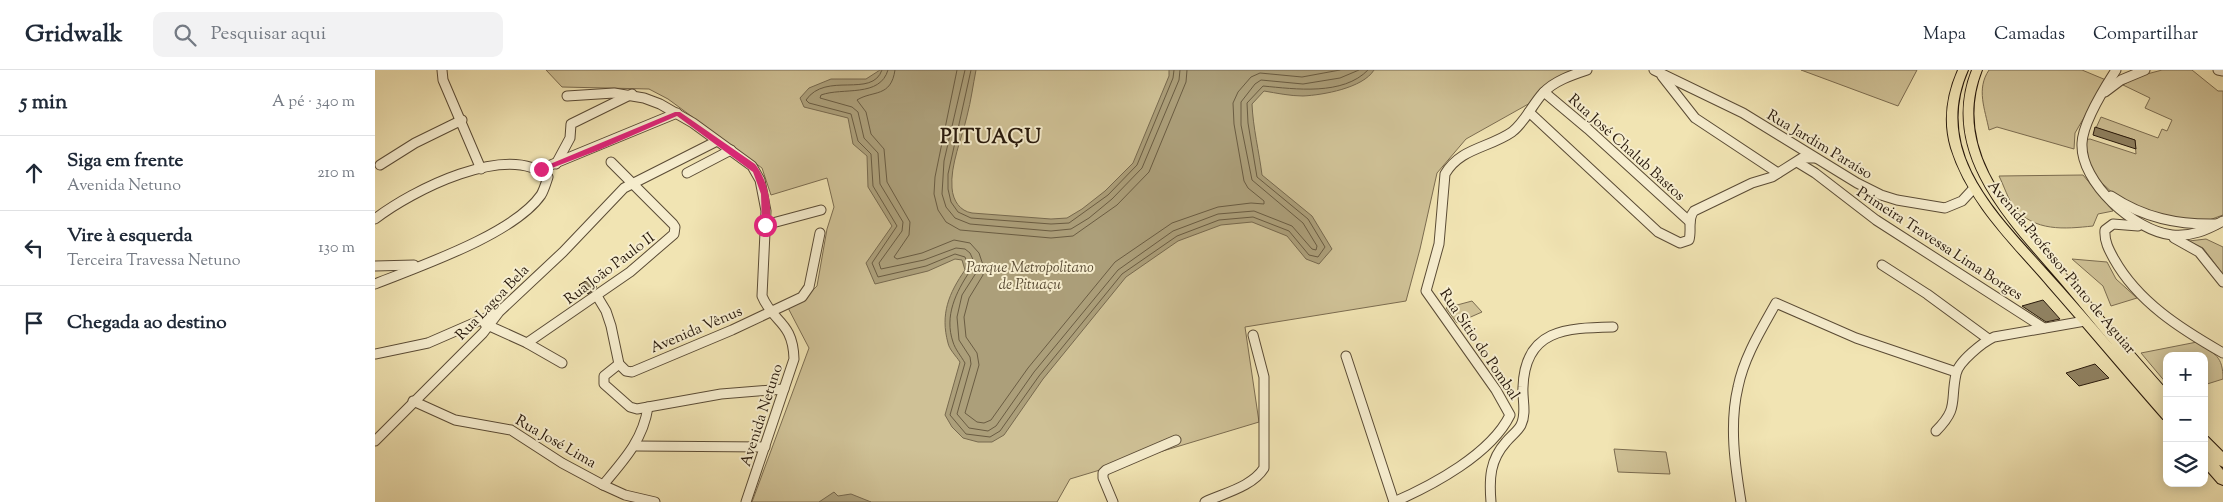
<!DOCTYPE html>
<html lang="pt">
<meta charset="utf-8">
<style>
:root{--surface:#fff;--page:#f2f2f3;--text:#1f2937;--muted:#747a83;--line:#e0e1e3}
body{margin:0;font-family:"Sorts Mill Goudy",serif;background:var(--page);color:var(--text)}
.controls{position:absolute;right:15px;bottom:15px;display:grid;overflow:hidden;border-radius:10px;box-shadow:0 2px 12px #0003}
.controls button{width:45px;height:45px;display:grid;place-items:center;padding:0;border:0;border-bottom:1px solid var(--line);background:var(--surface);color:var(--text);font:25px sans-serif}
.stop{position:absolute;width:15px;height:15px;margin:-11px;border:4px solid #db2777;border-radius:50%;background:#fff}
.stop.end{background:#db2777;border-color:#fff;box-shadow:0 1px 5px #0008}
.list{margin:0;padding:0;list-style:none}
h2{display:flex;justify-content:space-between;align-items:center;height:65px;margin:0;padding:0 20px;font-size:21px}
h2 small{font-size:16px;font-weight:400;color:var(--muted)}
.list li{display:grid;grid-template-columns:32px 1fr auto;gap:15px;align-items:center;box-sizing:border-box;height:75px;padding:0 20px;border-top:1px solid var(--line)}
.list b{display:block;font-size:19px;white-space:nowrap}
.list p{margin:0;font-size:16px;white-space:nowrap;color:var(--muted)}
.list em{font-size:16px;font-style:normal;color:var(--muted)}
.icon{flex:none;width:28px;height:28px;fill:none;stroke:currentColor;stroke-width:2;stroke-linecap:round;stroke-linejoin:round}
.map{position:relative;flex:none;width:1848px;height:432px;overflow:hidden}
header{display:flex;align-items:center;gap:30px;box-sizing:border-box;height:70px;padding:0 25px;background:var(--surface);border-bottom:1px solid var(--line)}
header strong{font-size:24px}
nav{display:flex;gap:28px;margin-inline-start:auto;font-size:18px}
.search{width:350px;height:45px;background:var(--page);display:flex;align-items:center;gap:12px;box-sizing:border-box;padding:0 18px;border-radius:10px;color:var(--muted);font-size:19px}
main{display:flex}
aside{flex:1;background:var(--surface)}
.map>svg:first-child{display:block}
.green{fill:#cfc196;stroke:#7b6c50}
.water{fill:#ac9f7a;stroke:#77694e}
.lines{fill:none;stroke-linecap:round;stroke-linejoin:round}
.shore{stroke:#6a5c42;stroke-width:1}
.building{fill:#908262;stroke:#27180b}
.minor-casing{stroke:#5a4b35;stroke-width:11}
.major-casing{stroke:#27180b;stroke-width:2}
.minor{stroke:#f6edce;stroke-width:9}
.major{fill:#f1e4b3;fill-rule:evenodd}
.route{fill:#db2777}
.labels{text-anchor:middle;stroke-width:4;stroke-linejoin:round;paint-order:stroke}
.street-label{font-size:15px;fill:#27180b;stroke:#f6edce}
.park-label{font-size:15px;font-style:italic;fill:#594b35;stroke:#f6edce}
.district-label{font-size:20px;font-weight:bold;letter-spacing:1px;fill:#27180b;stroke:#f6edce}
</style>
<header>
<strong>Gridwalk</strong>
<div class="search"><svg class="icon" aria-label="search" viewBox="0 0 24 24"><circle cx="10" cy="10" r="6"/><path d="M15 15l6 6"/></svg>Pesquisar aqui</div>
<nav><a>Mapa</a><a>Camadas</a><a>Compartilhar</a></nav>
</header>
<main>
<aside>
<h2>5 min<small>A pé · 340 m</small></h2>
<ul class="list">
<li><svg class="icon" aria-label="ahead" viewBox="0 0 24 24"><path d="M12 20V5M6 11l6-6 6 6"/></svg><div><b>Siga em frente</b><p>Avenida Netuno</p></div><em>210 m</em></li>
<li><svg class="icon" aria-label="left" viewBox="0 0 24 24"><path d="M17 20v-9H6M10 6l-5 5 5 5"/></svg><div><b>Vire à esquerda</b><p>Terceira Travessa Netuno</p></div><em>130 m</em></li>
<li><svg class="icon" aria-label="arrive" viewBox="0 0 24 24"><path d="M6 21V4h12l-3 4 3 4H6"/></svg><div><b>Chegada ao destino</b></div></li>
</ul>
</aside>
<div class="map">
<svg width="1848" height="432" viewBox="0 0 1848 432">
<rect width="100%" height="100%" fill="#f1e4b3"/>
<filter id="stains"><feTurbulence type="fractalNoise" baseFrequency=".004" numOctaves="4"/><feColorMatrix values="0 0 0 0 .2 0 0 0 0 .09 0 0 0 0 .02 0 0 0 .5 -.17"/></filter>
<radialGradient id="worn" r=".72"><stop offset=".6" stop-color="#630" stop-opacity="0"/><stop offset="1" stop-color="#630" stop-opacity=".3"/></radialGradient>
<g class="green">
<path d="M 171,0 L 1208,0 L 1157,32 L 1091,69 L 1062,103 L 1045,179 L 1031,231 L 870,257 L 884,352 L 695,409 L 682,432 L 377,432 L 434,278 L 411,234 L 432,226 L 442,216 L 452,159 L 459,137 L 452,108 L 396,125 L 387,98 L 293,29 L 274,19 L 187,17 Z"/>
<path d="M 1426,0 L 1542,0 L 1523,36 Z"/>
<path d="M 1614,0 L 1707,0 L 1731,10 L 1700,63 L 1699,79 L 1622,57 L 1614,60 C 1610,39 1601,19 1614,0 Z"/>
<path d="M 1787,0 L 1817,0 L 1843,21 L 1848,21 L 1848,145 L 1826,153 L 1804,152 L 1744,129 L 1711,98 L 1707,70 L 1715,69 L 1761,84 L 1760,70 L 1721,58 L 1726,47 L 1783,68 L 1787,59 L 1792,61 L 1797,50 L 1770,38 L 1775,28 L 1748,15 L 1761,7 Z"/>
<path d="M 1708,105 L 1738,141 L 1723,144 L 1718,156 C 1690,159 1659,162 1639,137 C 1633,129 1629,116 1624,106 Z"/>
<path d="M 1831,169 L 1848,177 L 1848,204 L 1828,178 L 1814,171 Z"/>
<path d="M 1697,189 L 1732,192 L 1741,209 L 1762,228 L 1736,236 L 1728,216 Z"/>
<path d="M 1097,231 L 1107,242 L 1082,253 L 1071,238 Z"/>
<path d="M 1822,272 C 1840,284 1848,286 1848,309 L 1829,315 L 1829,286 L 1792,286 L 1792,314 L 1766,283 Z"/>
<path d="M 1239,379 L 1291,382 L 1295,404 L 1243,402 Z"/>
</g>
<g class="water">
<path d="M 505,0 L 601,0 C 598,15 596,31 592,46 C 587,68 575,95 577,118 C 578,131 585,141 597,143 L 676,149 L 692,148 L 707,139 L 730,121 L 758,93 L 794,6 L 794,0 L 999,0 C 988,18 948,25 928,26 C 915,26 901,23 889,21 L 877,34 C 878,58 884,81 887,105 L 937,146 L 957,179 L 944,194 L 931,189 L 912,166 L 877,152 L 846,155 L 803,171 L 751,207 L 668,309 L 629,365 L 617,372 L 603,372 L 588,368 L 577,357 L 570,345 L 585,292 C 581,286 574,279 573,273 C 565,244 574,223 590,200 L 587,190 L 580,189 L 553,201 L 500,214 L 491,193 L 517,156 L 493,117 L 492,86 L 478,74 L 473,48 L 429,37 L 425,28 L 434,18 L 456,9 L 491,9 Z"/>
<path d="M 459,422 L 463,426 L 476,424 L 496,432 L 444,432 Z"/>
</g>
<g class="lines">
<g class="shore">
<path d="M 507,0 C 497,29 451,1 431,30 L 434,33 L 476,44 L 483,71 L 496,84 L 498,116 L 522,156 L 497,193 L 503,207 L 551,196 L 580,184 L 590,187 L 595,201 C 581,222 569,246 578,272 C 580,279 586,286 590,293 L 575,345 L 591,364 L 615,367 L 625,361 L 664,306 L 747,204 L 802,166 L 844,150 L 878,147 L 914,161 L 934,185 L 943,187 L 950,177 L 933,149 L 882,107 L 873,53 L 872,33 L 888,16 C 920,19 968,26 993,0"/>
<path d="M 513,0 C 505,28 468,17 446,25 L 445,28 L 477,37 L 483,42 L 489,68 L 503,83 L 505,114 L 528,152 L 527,161 L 504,193 L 506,199 L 549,190 L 581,178 L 590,179 L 595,183 L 601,196 L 601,203 L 587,225 L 582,247 L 584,270 L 595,287 L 596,294 L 582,344 L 594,358 L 613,361 L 621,356 L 659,302 L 743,200 L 798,161 L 843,144 L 879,141 L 917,156 L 937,179 L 941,180 L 942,176 L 928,153 L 877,110 L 866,55 L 866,32 L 880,14 L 886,10 L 928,14 L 965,8 L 984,0"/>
<path d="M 520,0 C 516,28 498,20 482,30 L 491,42 L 496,64 L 509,79 L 512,112 L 535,152 L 534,165 L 519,187 L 522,189 L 547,183 L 579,170 L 595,173 L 604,183 L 608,195 L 608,205 L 594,228 L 589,247 L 591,267 L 602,283 L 604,295 L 590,343 L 602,352 L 609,353 L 616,350 L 653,298 L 740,192 L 797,153 L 843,137 L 876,133 L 889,134 L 889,131 L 873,118 L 869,111 L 859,54 L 858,33 L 863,22 L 876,7 L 885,3 L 927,7 L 965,0"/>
<path d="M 582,0 L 560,107 L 559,124 L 563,140 L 571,152 L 585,160 L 676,168 L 698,166 L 742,135 L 774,102 L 811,12 L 812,0"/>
<path d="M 590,0 L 569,91 L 567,124 L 571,137 L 580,148 L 595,154 L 676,161 L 696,159 L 714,148 L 737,129 L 767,98 L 804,10 L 805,0"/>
<path d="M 596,0 L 573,104 L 573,119 L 576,132 L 583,142 L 596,148 L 676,154 L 694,153 L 733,125 L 762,95 L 798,8 L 799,0"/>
</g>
</g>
<g class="building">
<path d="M 1720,57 L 1760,70 L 1761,79 L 1718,65 Z"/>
<path d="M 214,209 L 222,217 L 213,224 L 204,215 Z"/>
<path d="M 1668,230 L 1677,240 L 1685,249 L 1671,252 L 1647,236 Z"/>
<path d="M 1720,294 L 1734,308 L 1704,316 L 1691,303 Z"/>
</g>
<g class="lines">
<g class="minor-casing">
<g id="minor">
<path d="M 67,0 L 68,10 L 106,99"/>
<path d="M 1279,0 L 1368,43 L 1482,113 L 1506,125 L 1522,130 L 1570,138 L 1587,131 L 1599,118"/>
<path d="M 1741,0 C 1730,17 1708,52 1707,73 C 1705,113 1760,161 1797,165 C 1816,167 1832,160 1848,151"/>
<path d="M 1843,0 L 1848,1"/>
<path d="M 1287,6 L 1320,48 L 1403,103"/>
<path d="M 1169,22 L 1213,59 L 1315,152"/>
<path d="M 1730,22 L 1746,10 L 1770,0"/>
<path d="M 192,26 L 239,23 L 269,28 L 285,34 L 318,53 L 377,96 L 385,110 L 391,141 L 387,226 C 398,253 418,251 419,289 L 371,432"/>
<path d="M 1154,42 L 1283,162 L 1305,173 L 1314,170 C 1317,160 1312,149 1319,141 L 1377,113 L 1397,107 L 1427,88 L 1440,88"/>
<path d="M 1422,92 L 1440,103 L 1501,150 L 1669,258"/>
<path d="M 181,94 L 195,68 L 196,54 L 257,24"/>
<path d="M 5,95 L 40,73 L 87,50"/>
<path d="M 166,99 L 302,43"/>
<path d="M 312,103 L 356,80"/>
<path d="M 1736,126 C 1769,148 1803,155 1842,154"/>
<path d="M 0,149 C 36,121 133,71 173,107 C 171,113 169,120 166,125 C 139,164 45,196 0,214"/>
<path d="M 390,155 L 446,140"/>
<path d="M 1763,156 L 1738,154 L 1730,160 C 1729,171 1734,180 1739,189 C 1763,232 1806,259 1848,283"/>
<path d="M 1799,168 L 1824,182 L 1848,212"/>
<path d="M 1507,195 L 1552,224 L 1612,268"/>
<path d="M 0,196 L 39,195"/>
<path d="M 222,226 L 231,241 L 236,256 L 244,294 L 251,301 L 257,302 L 357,260 L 427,227 L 434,217 L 445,163"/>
<path d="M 110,254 L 152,273 L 187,293"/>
<path d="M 152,273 L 255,202 L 299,164 L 300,157 L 298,154 L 236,92"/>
<path d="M 0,284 L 53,273 L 122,243"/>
<path d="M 971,286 L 1019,432"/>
<path d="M 244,294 L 229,306 L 229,314 L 255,337 L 262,339 L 346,324 L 409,319"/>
<path d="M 38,331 L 80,350 L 136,360 L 187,393 L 228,415 L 250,425 L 280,432"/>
<path d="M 1561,361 C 1584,338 1575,332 1581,304 C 1583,292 1608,272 1619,267 L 1710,251"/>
<path d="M 0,371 L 108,263 L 124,242 L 188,182 L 249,118 L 342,71"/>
<path d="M 262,376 L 390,377"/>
<path d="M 228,415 C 249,390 268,370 273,337"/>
<path d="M 738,432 L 728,408 L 728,403 L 731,400 L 801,370"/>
<path d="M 830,432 C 849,423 877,417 889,398 L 889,307 L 878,265"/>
<path d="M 1019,432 C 1058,415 1116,384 1135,345 L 1121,320 L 1051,221 L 1064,174 L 1070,104 C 1085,78 1114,78 1137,62 C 1150,52 1157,35 1168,23 C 1179,11 1197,5 1212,0"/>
<path d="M 1116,432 C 1114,408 1115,390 1131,372 C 1136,366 1143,361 1146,355 C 1152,343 1147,329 1148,317 C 1150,259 1191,258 1238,257"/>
<path d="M 1366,432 C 1360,395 1354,355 1363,317 C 1369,287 1386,260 1401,233 L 1481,268 L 1581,302"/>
</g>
</g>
<g class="major-casing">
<g id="major">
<path d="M 1583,0 L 1593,0 C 1557,81 1620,142 1670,198 C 1694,224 1717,251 1740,278 C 1721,256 1703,233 1684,211 C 1634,153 1564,83 1597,0 L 1607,0 C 1574,83 1642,148 1692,205 C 1725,243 1758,282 1792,320 L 1792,334 L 1789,333 L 1792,336 L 1792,350 L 1788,349 C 1749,305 1712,260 1673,216 C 1637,174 1593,133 1576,78 C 1568,51 1572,25 1583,0 Z"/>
<path d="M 1829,366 L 1833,367 L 1848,382 L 1848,397 L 1844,395 L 1848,400 L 1848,415 L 1843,413 L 1829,397 L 1829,382 L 1833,384 L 1829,380 Z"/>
</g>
</g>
<use href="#minor" class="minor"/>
<use href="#major" class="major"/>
</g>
<path class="route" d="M 300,42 L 305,42 L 380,94 C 392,109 399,137 393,157 L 388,157 L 387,155 L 386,124 L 378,102 L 302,46 L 224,80 L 169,101 L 163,99 Z"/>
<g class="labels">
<g class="street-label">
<text transform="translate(1445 74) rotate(31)" y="5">Rua Jardim Paraíso</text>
<text transform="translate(1252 77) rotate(42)" y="5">Rua José Chalub Bastos</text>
<text transform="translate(1565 173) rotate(33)" y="5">Primeira Travessa Lima Borges</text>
<text transform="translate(1687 197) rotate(50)" y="5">Avenida Professor Pinto de Aguiar</text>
<text transform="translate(234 198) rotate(-37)" y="5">Rua João Paulo II</text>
<text transform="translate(117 232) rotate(-46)" y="5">Rua Lagoa Bela</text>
<text transform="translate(321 259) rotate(-23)" y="5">Avenida Vênus</text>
<text transform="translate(1105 274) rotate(56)" y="5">Rua Sítio do Pombal</text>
<text transform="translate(386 345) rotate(-72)" y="5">Avenida Netuno</text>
<text transform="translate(181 371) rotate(30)" y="5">Rua José Lima</text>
</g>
<g class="park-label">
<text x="655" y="202">Parque Metropolitano<tspan x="655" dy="17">de Pituaçu</tspan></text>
</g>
<g class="district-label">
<text x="616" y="73">PITUAÇU</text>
</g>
</g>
<rect width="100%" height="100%" filter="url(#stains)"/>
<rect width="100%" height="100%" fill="url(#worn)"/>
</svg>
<div class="controls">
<button>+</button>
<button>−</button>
<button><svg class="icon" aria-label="layers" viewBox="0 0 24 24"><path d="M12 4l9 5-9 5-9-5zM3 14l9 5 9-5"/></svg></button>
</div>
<div class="stop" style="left:390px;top:155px"></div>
<div class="stop end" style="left:166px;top:99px"></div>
</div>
</main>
